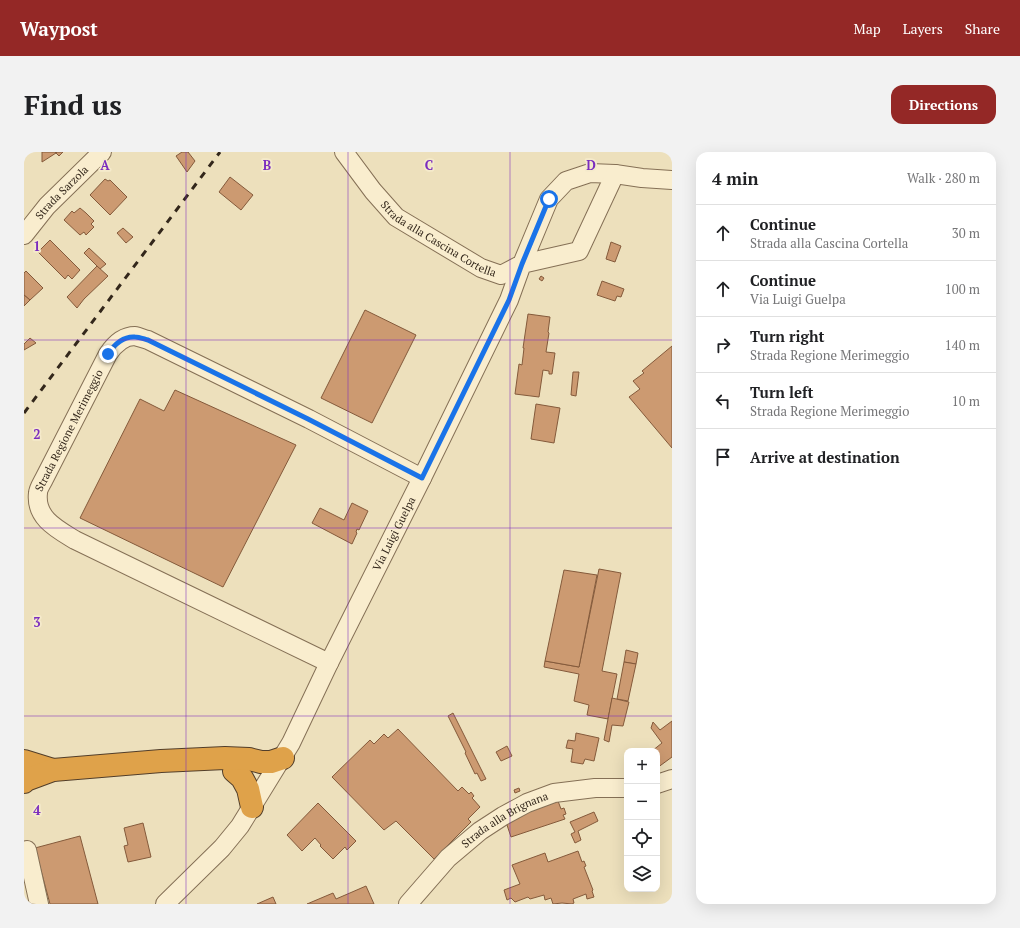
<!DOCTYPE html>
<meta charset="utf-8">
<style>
:root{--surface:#fff;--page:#f2f2f2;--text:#202124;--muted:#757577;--line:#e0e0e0;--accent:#942826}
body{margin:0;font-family:"PT Serif",serif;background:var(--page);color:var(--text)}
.controls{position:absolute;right:12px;bottom:12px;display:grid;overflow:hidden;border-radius:8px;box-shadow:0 4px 16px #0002}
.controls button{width:36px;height:36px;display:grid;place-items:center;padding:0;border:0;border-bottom:1px solid var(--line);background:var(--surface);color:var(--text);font:20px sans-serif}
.stop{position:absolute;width:12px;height:12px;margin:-9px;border:3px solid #1a73e8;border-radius:50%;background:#fff}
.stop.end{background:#1a73e8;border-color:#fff;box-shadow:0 1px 4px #0008}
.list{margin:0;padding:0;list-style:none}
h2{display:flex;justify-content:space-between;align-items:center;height:52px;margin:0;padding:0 16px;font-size:17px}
h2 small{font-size:13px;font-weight:400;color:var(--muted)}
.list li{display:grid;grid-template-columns:26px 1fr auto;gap:12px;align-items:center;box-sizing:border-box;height:56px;padding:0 16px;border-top:1px solid var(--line)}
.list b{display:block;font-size:15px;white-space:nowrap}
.list p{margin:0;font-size:13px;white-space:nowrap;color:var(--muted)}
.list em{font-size:13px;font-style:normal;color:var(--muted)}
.icon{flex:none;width:22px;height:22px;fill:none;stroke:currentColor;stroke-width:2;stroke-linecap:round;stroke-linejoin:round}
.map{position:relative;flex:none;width:648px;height:752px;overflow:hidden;border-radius:12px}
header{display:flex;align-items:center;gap:24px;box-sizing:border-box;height:56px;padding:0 20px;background:var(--accent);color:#fff}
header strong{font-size:19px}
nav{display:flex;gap:22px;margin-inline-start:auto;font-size:14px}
.intro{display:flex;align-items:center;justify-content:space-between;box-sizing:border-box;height:96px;padding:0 24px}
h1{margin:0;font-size:28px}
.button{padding:10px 18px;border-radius:12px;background:var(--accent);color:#fff;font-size:14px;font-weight:700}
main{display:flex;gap:24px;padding:0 24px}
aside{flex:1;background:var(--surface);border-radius:12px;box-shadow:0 4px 16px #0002}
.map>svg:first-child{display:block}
.building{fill:#cc9a71;stroke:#845a3b}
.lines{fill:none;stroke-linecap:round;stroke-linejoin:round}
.minor-casing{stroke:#857056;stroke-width:20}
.highway-casing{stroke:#523e2a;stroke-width:24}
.minor{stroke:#f9edce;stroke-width:18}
.highway{stroke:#dfa24a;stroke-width:22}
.rail{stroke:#33271b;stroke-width:3;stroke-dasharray:7 7;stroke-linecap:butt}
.route{stroke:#1a73e8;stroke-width:5}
.grid{fill:none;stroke:#7b2cbf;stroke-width:1;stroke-opacity:0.55}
.labels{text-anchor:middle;stroke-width:3.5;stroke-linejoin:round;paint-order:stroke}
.street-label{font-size:11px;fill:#33271b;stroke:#f5eacb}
.grid-label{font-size:13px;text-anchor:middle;font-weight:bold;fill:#7b2cbf;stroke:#f5eacb;stroke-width:3.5;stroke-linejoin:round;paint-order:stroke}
</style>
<header>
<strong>Waypost</strong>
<nav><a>Map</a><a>Layers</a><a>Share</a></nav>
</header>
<div class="intro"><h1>Find us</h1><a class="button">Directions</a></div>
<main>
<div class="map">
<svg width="648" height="752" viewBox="0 0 648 752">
<rect width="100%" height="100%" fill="#ede0bc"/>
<g class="building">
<path d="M 18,0 L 31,0 L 32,1 L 18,10 Z"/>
<path d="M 33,0 L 39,0 L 35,4 L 32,1 Z"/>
<path d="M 158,0 L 164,0 L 171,9 L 163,20 L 152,4 Z"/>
<path d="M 206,25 L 229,43 L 217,58 L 195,40 Z"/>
<path d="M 81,27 L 84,29 L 86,28 L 103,45 L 86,63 L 66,43 Z"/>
<path d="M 56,56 L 62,61 L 70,69 L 67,72 L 70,75 L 62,83 L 60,80 L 56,83 L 40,68 L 48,59 L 50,61 Z"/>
<path d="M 99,76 L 109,85 L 102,91 L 93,81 Z"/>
<path d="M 26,88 L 56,118 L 48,127 L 44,123 L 41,127 L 14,100 Z"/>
<path d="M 587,90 L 597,94 L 591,110 L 582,107 Z"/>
<path d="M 65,96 L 82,112 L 76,117 L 60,101 Z"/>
<path d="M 73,114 L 84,124 L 60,147 L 53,156 L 43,145 Z"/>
<path d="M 2,119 L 19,136 L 6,148 L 0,143 L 0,121 Z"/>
<path d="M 517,124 L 520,126 L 518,129 L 515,127 Z"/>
<path d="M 578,129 L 600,137 L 597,145 L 593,144 L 591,149 L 573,143 Z"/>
<path d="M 0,143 L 6,148 L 0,154 Z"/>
<path d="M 341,158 L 392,183 L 348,271 L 297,246 Z"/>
<path d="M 504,162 L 526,165 L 524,180 L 525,181 L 522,200 L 531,201 L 528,222 L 525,222 L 525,219 L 519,218 L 515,245 L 491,242 L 495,212 L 498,213 L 500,196 L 499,196 Z"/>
<path d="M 6,186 L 12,191 L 0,198 L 0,192 Z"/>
<path d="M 648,194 L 648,296 L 605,245 L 616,237 L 609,229 L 620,221 L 618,219 Z"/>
<path d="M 549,220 L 555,220 L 552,244 L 547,243 Z"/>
<path d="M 151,238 L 272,293 L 199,435 L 56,366 L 116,247 L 140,259 Z"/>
<path d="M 512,252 L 536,256 L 530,291 L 507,287 Z"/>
<path d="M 328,351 L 344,359 L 335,378 L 333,377 L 332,380 L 333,381 L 328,392 L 288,371 L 296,356 L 320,368 Z"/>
<path d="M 575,417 L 597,421 L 578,519 L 593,522 L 584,567 L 563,563 L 565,553 L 550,549 L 555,522 L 520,515 L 521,509 L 555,515 Z"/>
<path d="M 540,418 L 573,423 L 555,515 L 521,509 Z"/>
<path d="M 602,498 L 614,501 L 612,512 L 600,510 Z"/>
<path d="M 600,510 L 612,512 L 604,549 L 593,547 Z"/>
<path d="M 588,546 L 605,550 L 599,574 L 588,573 L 585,590 L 580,588 Z"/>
<path d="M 429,561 L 462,627 L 457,629 L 453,621 L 451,622 L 441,601 L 442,600 L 424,564 Z"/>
<path d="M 648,569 L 648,605 L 633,616 L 633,599 L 628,599 L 638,591 L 627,576 L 629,570 L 636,578 Z"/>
<path d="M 374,577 L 434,639 L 438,635 L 445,642 L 447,640 L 450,644 L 448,646 L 449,647 L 456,655 L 444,667 L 447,670 L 410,707 L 372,669 L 360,678 L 308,625 L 346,588 L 350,592 L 360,582 L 364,586 Z"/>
<path d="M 552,581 L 575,586 L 570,609 L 561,607 L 559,612 L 547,610 L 549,597 L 542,596 L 544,588 L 551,589 Z"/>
<path d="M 483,594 L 488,604 L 477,609 L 472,600 Z"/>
<path d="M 495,636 L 496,639 L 491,641 L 490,638 Z"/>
<path d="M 534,649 L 537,657 L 540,656 L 542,662 L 539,663 L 541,667 L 487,685 L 482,670 L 490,664 Z"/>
<path d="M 294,651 L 332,689 L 323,698 L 321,695 L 309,707 L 296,694 L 297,693 L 291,686 L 278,699 L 263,683 Z"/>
<path d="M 570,660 L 574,669 L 554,679 L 557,688 L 551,691 L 547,682 L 551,680 L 546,670 Z"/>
<path d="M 119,671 L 127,705 L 104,710 L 100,694 L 104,693 L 100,676 Z"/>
<path d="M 56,684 L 74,752 L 26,752 L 11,696 Z"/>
<path d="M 554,699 L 558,710 L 560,709 L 562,714 L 560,715 L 569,738 L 568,739 L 570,745 L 563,747 L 562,742 L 549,747 L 550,751 L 548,752 L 538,751 L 529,752 L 527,746 L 521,748 L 520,743 L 506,747 L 504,745 L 491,750 L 487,746 L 483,748 L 480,738 L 496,732 L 488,713 L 521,701 L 524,710 Z"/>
<path d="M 342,734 L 350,752 L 283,752 L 309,741 L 312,747 Z"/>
<path d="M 249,745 L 252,752 L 233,752 Z"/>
</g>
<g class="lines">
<g class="minor-casing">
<g id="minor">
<path id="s1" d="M 320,0 L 349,39 L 372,65 L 457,116 L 477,123 L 498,112 L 525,47 L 542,29 L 566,21 L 591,22 L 618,26 L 648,28"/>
<path id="s2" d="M 0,83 L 23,54 L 78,0"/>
<path id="s3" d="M 305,511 L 51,388 C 33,377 11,366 14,341 C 14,337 18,331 20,327 L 84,202 C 90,193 99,184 111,184 C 115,185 120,187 124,188 L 285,267 L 398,326"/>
<path d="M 633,632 L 648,627"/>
<path d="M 3,698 L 15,752"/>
<path id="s4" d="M 141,752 L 198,696 L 216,674 L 267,591 L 305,511 L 398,326 L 485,148 L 498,112 L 555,99 L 591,22"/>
<path id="s5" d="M 384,752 L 424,706 L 456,679 L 479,664 L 503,651 L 530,641 L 571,636 L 603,636"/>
</g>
</g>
<g class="highway-casing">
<g id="highway">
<path d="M 0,609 L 29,618"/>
<path d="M 210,619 L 218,626 L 224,637 L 228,655"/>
<path d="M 0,630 L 2,628 L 29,618 L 137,609 L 201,606 L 225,607 L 237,610 L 247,610 L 259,606"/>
</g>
</g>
<use href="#minor" class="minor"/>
<use href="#highway" class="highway"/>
<path class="rail" d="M 0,261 L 196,0"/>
</g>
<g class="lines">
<path class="route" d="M 84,202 C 90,193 99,184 111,185 C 115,185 120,187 124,188 L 284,267 L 398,326 L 485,148 L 498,112 L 525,47"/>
</g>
<path class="grid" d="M 162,0 L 162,752M 324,0 L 324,752M 486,0 L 486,752M 0,188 L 648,188M 0,376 L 648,376M 0,564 L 648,564"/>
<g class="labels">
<g class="street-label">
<text dy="4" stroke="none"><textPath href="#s2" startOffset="57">Strada Sarzola</textPath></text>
<text dy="4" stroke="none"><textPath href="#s1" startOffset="131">Strada alla Cascina Cortella</textPath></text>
<text dy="4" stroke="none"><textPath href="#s3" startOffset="416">Strada Regione Merimeggio</textPath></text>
<text dy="4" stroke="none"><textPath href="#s4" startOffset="439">Via Luigi Guelpa</textPath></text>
<text dy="4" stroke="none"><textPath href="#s5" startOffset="130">Strada alla Brignana</textPath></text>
</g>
</g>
<g class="grid-label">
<text x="81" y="18">A</text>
<text x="243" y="18">B</text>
<text x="405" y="18">C</text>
<text x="567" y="18">D</text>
<text x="13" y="99">1</text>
<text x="13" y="287">2</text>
<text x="13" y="475">3</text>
<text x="13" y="663">4</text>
</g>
</svg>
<div class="controls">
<button>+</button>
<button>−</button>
<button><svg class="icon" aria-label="locate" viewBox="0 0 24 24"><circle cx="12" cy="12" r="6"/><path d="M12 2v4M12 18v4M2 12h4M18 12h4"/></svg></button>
<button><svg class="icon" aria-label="layers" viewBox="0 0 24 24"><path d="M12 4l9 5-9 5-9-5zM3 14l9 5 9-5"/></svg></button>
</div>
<div class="stop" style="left:525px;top:47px"></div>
<div class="stop end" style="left:84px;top:202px"></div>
</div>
<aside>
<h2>4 min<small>Walk · 280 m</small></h2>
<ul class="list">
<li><svg class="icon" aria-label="ahead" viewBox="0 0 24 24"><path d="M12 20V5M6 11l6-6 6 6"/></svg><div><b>Continue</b><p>Strada alla Cascina Cortella</p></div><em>30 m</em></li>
<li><svg class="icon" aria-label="ahead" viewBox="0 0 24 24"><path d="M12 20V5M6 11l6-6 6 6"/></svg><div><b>Continue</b><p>Via Luigi Guelpa</p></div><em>100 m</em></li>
<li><svg class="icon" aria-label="right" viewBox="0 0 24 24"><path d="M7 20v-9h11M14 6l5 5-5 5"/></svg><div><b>Turn right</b><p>Strada Regione Merimeggio</p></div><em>140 m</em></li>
<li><svg class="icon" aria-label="left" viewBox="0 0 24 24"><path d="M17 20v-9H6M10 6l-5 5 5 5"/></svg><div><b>Turn left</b><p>Strada Regione Merimeggio</p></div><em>10 m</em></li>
<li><svg class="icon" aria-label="arrive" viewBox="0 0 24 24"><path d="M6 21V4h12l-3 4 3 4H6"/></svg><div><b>Arrive at destination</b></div></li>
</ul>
</aside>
</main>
